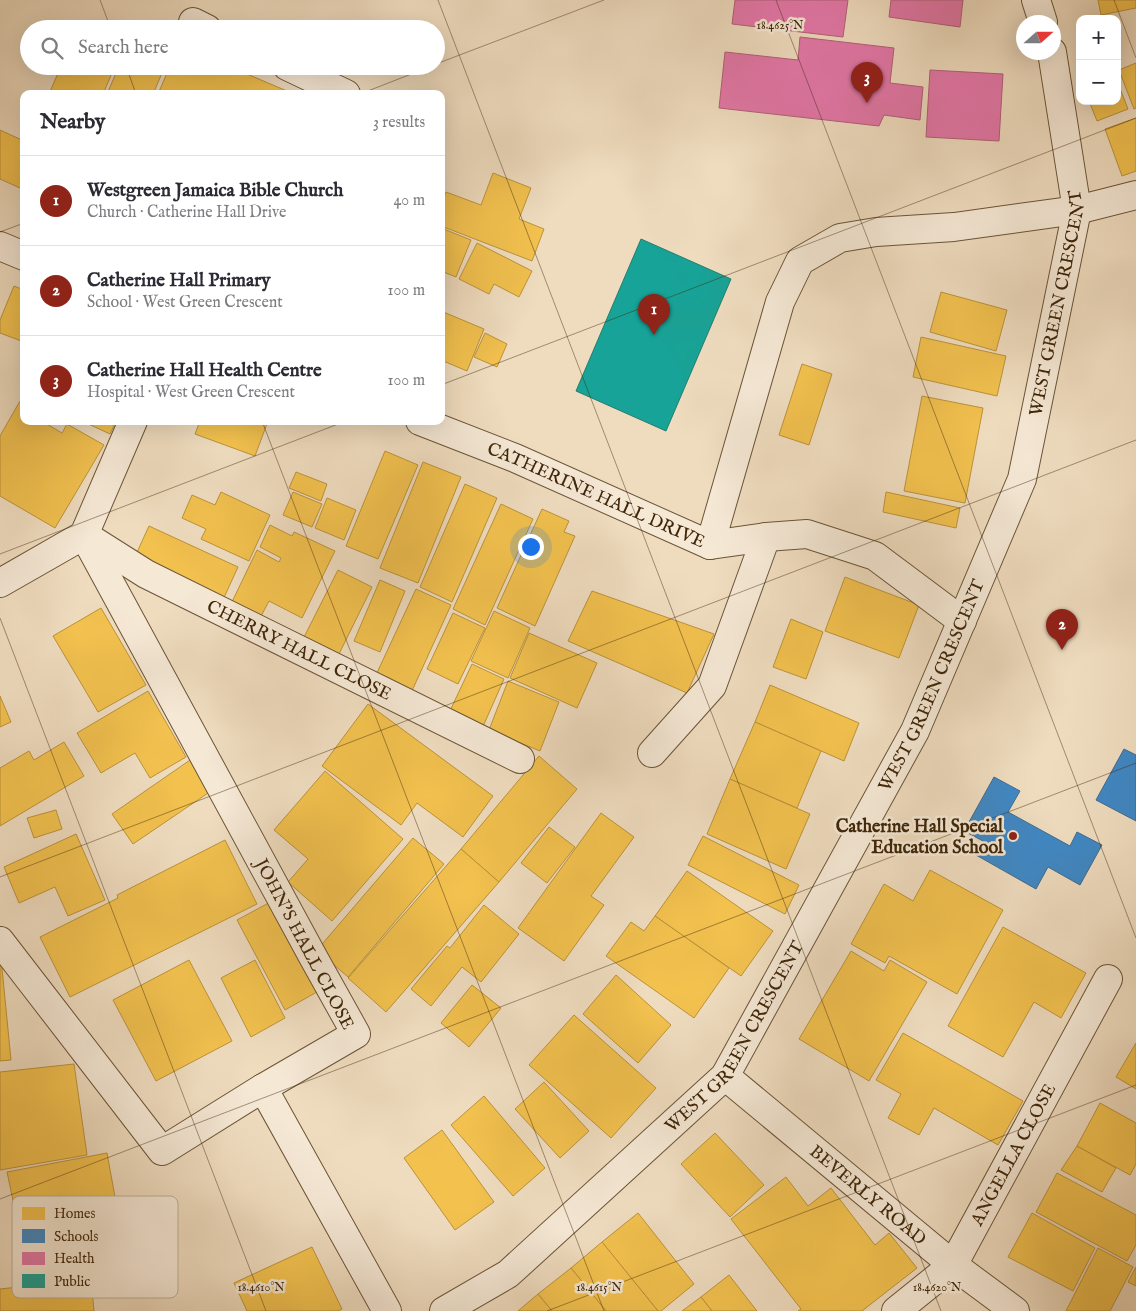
<!DOCTYPE html>
<meta charset="utf-8">
<style>
:root{--surface:#fff;--page:#f7f7f7;--text:#2b2b33;--muted:#7c7c81;--line:#e1e1e2;--accent:#8f2418}
body{margin:0;font-family:"IM FELL English",serif;background:var(--page);color:var(--text)}
.controls{position:absolute;right:15px;top:15px;display:grid;overflow:hidden;border-radius:10px;box-shadow:0 5px 20px #0002}
.controls button{width:45px;height:45px;display:grid;place-items:center;padding:0;border:0;border-bottom:1px solid var(--line);background:var(--surface);color:var(--text);font:25px sans-serif}
.compass{position:absolute;left:1016px;top:15px;width:45px;height:45px;border-radius:50%;background:var(--surface);box-shadow:0 5px 20px #0002;rotate:69deg}
.you{position:absolute;left:530px;top:546px;width:18px;height:18px;margin:-12px;border:4px solid #fff;border-radius:50%;background:#1a73e8;box-shadow:0 0 0 8px #1a73e833}
.badge{display:grid;place-items:center;width:32px;height:32px;border-radius:50%;background:var(--accent);color:#fff;font-size:16px;font-weight:700}
.pin{position:absolute;translate:-50% -41px;filter:drop-shadow(0 1px 2px #0008)}
.pin::after{content:'';position:absolute;top:26px;width:18px;height:15px;background:inherit;clip-path:polygon(0 0,100% 0,50% 100%)}
.list{margin:0;padding:0;list-style:none}
h2{display:flex;justify-content:space-between;align-items:center;height:65px;margin:0;padding:0 20px;font-size:21px}
h2 small{font-size:16px;font-weight:400;color:var(--muted)}
.list li{display:grid;grid-template-columns:32px 1fr auto;gap:15px;align-items:center;box-sizing:border-box;height:90px;padding:0 20px;border-top:1px solid var(--line)}
.list b{display:block;font-size:19px;white-space:nowrap}
.list p{margin:0;font-size:16px;white-space:nowrap;color:var(--muted)}
.list em{font-size:16px;font-style:normal;color:var(--muted)}
.icon{flex:none;width:28px;height:28px;fill:none;stroke:currentColor;stroke-width:2;stroke-linecap:round;stroke-linejoin:round}
.map{position:relative;flex:none;width:1136px;height:1311px;overflow:hidden}
.search{position:absolute;background:var(--surface);box-shadow:0 5px 20px #0002;left:20px;top:20px;width:425px;height:55px;display:flex;align-items:center;gap:12px;box-sizing:border-box;padding:0 18px;border-radius:28px;color:var(--muted);font-size:19px}
.panel{position:absolute;background:var(--surface);box-shadow:0 5px 20px #0002;left:20px;top:90px;width:425px;height:335px;border-radius:10px}
.map>svg:first-child{display:block}
.homes{fill:#f2c14e;stroke:#bc9239}
.schools{fill:#3f88c5;stroke:#3f6b8d}
.health{fill:#e377a8;stroke:#b25f78}
.public{fill:#17a398;stroke:#237e6d}
.lines{fill:none;stroke-linecap:round;stroke-linejoin:round}
.minor-casing{stroke:#6b5436;stroke-width:30}
.minor{stroke:#f5e8d5;stroke-width:28}
.ticks{fill:none;stroke:#3f2609;stroke-width:1;stroke-opacity:0.45}
.poi-dot{fill:#8f2418;stroke:#f5e8d5;stroke-width:2}
.labels{text-anchor:middle;stroke-width:5;stroke-linejoin:round;paint-order:stroke}
.street-label{font-size:18px;fill:#3f2609;stroke:#f5e8d5}
.poi-label{font-size:18px;font-weight:bold;fill:#3f2609;stroke:#f5e8d5;text-anchor:end}
.key{fill:#f5e8d5;stroke:#beae98;stroke-width:1}
.key-label{font-size:14px;fill:#3f2609}
.ticks-label{font-size:12px;text-anchor:middle;fill:#3f2609;stroke:#f5e8d5;stroke-width:5;stroke-linejoin:round;paint-order:stroke}
</style>
<div class="map">
<svg width="1136" height="1311" viewBox="0 0 1136 1311">
<rect width="100%" height="100%" fill="#efdcbf"/>
<filter id="stains"><feTurbulence type="fractalNoise" baseFrequency=".004" numOctaves="4"/><feColorMatrix values="0 0 0 0 .2 0 0 0 0 .09 0 0 0 0 .02 0 0 0 .5 -.17"/></filter>
<radialGradient id="worn" r=".72"><stop offset=".6" stop-color="#630" stop-opacity="0"/><stop offset="1" stop-color="#630" stop-opacity=".3"/></radialGradient>
<g class="homes">
<path d="M 1098,0 L 1136,0 L 1136,8 L 1101,15 Z"/>
<path d="M 1136,63 L 1136,108 L 1134,109 L 1119,70 Z"/>
<path d="M 61,66 L 115,66 L 103,94 L 49,94 Z"/>
<path d="M 119,66 L 165,66 L 153,94 L 107,94 Z"/>
<path d="M 170,66 L 228,66 L 294,94 L 158,94 Z"/>
<path d="M 1117,81 L 1128,109 L 1097,121 L 1089,101 L 1117,101 Z"/>
<path d="M 1136,118 L 1136,171 L 1122,176 L 1105,129 Z"/>
<path d="M 0,130 L 24,141 L 24,178 L 20,188 L 0,179 Z"/>
<path d="M 493,173 L 531,188 L 519,219 L 544,229 L 532,261 L 441,226 L 441,205 L 446,192 L 481,205 Z"/>
<path d="M 441,228 L 471,240 L 456,277 L 441,271 Z"/>
<path d="M 477,243 L 532,271 L 519,297 L 494,284 L 489,294 L 459,279 Z"/>
<path d="M 14,286 L 24,290 L 24,342 L 0,333 L 0,320 Z"/>
<path d="M 941,292 L 1007,310 L 996,351 L 930,332 Z"/>
<path d="M 441,311 L 484,329 L 467,371 L 441,360 Z"/>
<path d="M 485,333 L 507,344 L 497,367 L 474,357 Z"/>
<path d="M 921,337 L 1006,356 L 997,396 L 913,377 Z"/>
<path d="M 802,364 L 832,374 L 809,445 L 779,435 Z"/>
<path d="M 922,396 L 983,408 L 965,503 L 904,491 Z"/>
<path d="M 20,401 L 24,403 L 24,421 L 46,421 L 45,423 L 62,433 L 67,424 L 104,445 L 55,528 L 0,496 L 0,436 Z"/>
<path d="M 82,421 L 116,421 L 110,434 Z"/>
<path d="M 200,421 L 268,421 L 255,456 L 195,434 Z"/>
<path d="M 385,451 L 418,465 L 378,559 L 346,546 Z"/>
<path d="M 423,462 L 461,477 L 418,583 L 380,568 Z"/>
<path d="M 296,472 L 327,484 L 321,501 L 289,488 Z"/>
<path d="M 465,484 L 497,498 L 452,602 L 420,587 Z"/>
<path d="M 221,492 L 270,515 L 249,561 L 201,539 L 206,529 L 182,518 L 192,495 L 215,505 Z"/>
<path d="M 293,492 L 322,504 L 312,527 L 283,515 Z"/>
<path d="M 886,492 L 960,508 L 956,528 L 883,512 Z"/>
<path d="M 327,498 L 356,510 L 344,540 L 315,528 Z"/>
<path d="M 501,504 L 533,519 L 485,625 L 453,609 Z"/>
<path d="M 542,509 L 569,521 L 564,532 L 575,536 L 535,626 L 497,608 Z"/>
<path d="M 270,525 L 292,536 L 294,532 L 335,551 L 302,618 L 269,601 L 259,620 L 230,606 L 257,550 L 279,562 L 281,558 L 260,547 Z"/>
<path d="M 149,526 L 238,567 L 222,602 L 133,561 Z"/>
<path d="M 338,570 L 372,587 L 337,658 L 302,641 Z"/>
<path d="M 845,577 L 919,605 L 899,658 L 825,631 Z"/>
<path d="M 380,580 L 405,591 L 380,652 L 354,641 Z"/>
<path d="M 416,589 L 451,605 L 411,693 L 375,677 Z"/>
<path d="M 592,591 L 714,634 L 687,693 L 568,641 Z"/>
<path d="M 101,608 L 146,685 L 98,712 L 53,636 Z"/>
<path d="M 494,611 L 530,628 L 508,678 L 471,661 Z"/>
<path d="M 453,613 L 485,628 L 458,684 L 427,669 Z"/>
<path d="M 791,619 L 823,632 L 806,679 L 773,667 Z"/>
<path d="M 529,633 L 597,663 L 577,708 L 510,678 Z"/>
<path d="M 472,664 L 504,679 L 481,731 L 448,715 Z"/>
<path d="M 508,681 L 559,702 L 540,751 L 489,730 Z"/>
<path d="M 770,685 L 859,723 L 844,761 L 755,722 Z"/>
<path d="M 148,691 L 186,757 L 150,778 L 135,753 L 101,773 L 77,733 Z"/>
<path d="M 0,696 L 11,722 L 0,727 Z"/>
<path d="M 368,704 L 493,796 L 463,837 L 417,803 L 401,825 L 322,766 Z"/>
<path d="M 755,722 L 821,751 L 797,808 L 730,779 Z"/>
<path d="M 64,742 L 84,776 L 0,826 L 0,768 L 29,751 L 34,760 Z"/>
<path d="M 539,756 L 577,789 L 499,882 L 461,849 Z"/>
<path d="M 193,758 L 214,789 L 133,844 L 112,814 Z"/>
<path d="M 325,771 L 403,839 L 332,921 L 288,882 L 308,859 L 274,830 Z"/>
<path d="M 730,779 L 810,814 L 786,869 L 707,834 Z"/>
<path d="M 56,810 L 62,829 L 34,838 L 27,818 Z"/>
<path d="M 601,813 L 634,837 L 591,896 L 604,905 L 564,961 L 518,928 Z"/>
<path d="M 549,827 L 575,847 L 547,883 L 521,863 Z"/>
<path d="M 76,834 L 105,900 L 68,916 L 55,887 L 19,903 L 4,867 Z"/>
<path d="M 703,836 L 799,885 L 785,914 L 688,865 Z"/>
<path d="M 413,838 L 444,864 L 348,977 L 317,950 Z"/>
<path d="M 225,840 L 257,904 L 70,997 L 40,937 L 118,898 L 117,895 Z"/>
<path d="M 461,849 L 499,882 L 386,1012 L 348,978 Z"/>
<path d="M 930,870 L 1003,910 L 957,994 L 889,956 L 885,963 L 851,944 L 884,884 L 913,901 Z"/>
<path d="M 687,871 L 773,931 L 741,976 L 655,916 Z"/>
<path d="M 276,899 L 324,988 L 285,1010 L 237,920 Z"/>
<path d="M 484,905 L 519,934 L 481,982 L 462,967 L 431,1006 L 411,989 L 447,946 L 450,948 Z"/>
<path d="M 655,916 L 729,968 L 694,1018 L 606,956 L 631,922 L 644,931 Z"/>
<path d="M 1003,927 L 1086,973 L 1061,1018 L 1034,1002 L 1003,1057 L 948,1026 Z"/>
<path d="M 0,948 L 11,1060 L 0,1061 Z"/>
<path d="M 851,951 L 884,971 L 890,960 L 927,982 L 869,1081 L 799,1039 Z"/>
<path d="M 189,960 L 232,1041 L 156,1081 L 113,1000 Z"/>
<path d="M 255,960 L 285,1018 L 251,1037 L 221,978 Z"/>
<path d="M 616,975 L 671,1025 L 638,1063 L 583,1014 Z"/>
<path d="M 472,985 L 501,1008 L 469,1047 L 441,1023 Z"/>
<path d="M 574,1015 L 656,1088 L 611,1138 L 529,1065 Z"/>
<path d="M 903,1033 L 1023,1101 L 998,1145 L 934,1108 L 919,1135 L 888,1118 L 901,1094 L 876,1080 Z"/>
<path d="M 1136,1043 L 1136,1089 L 1116,1077 Z"/>
<path d="M 74,1064 L 87,1155 L 0,1170 L 0,1072 Z"/>
<path d="M 544,1082 L 589,1131 L 560,1158 L 515,1109 Z"/>
<path d="M 484,1096 L 545,1168 L 513,1196 L 451,1125 Z"/>
<path d="M 1100,1103 L 1136,1123 L 1136,1164 L 1130,1175 L 1077,1146 Z"/>
<path d="M 442,1130 L 494,1202 L 455,1230 L 404,1158 Z"/>
<path d="M 715,1133 L 764,1185 L 730,1217 L 681,1164 Z"/>
<path d="M 1077,1146 L 1116,1168 L 1102,1192 L 1061,1170 Z"/>
<path d="M 107,1153 L 121,1230 L 68,1240 L 60,1196 L 14,1205 L 7,1172 Z"/>
<path d="M 1057,1173 L 1136,1215 L 1136,1245 L 1127,1261 L 1036,1212 Z"/>
<path d="M 786,1177 L 808,1206 L 831,1188 L 875,1245 L 889,1233 L 917,1268 L 862,1311 L 798,1311 L 801,1309 L 731,1219 Z"/>
<path d="M 638,1213 L 694,1284 L 661,1311 L 658,1311 L 602,1242 Z"/>
<path d="M 1032,1213 L 1095,1248 L 1073,1291 L 1008,1257 Z"/>
<path d="M 602,1242 L 658,1311 L 606,1311 L 571,1268 Z"/>
<path d="M 312,1247 L 342,1309 L 338,1311 L 247,1311 L 234,1283 Z"/>
<path d="M 1098,1248 L 1133,1267 L 1110,1311 L 1066,1311 Z"/>
<path d="M 1136,1267 L 1136,1286 L 1128,1282 Z"/>
<path d="M 571,1268 L 606,1311 L 552,1311 L 538,1294 Z"/>
<path d="M 729,1275 L 757,1311 L 712,1311 L 701,1297 Z"/>
<path d="M 91,1279 L 94,1311 L 0,1311 L 0,1289 Z"/>
<path d="M 538,1294 L 552,1311 L 518,1311 Z"/>
<path d="M 701,1297 L 712,1311 L 682,1311 Z"/>
</g>
<g class="schools">
<path d="M 1124,749 L 1136,755 L 1136,821 L 1096,800 Z"/>
<path d="M 994,777 L 1020,791 L 1008,812 L 1070,846 L 1077,832 L 1102,845 L 1080,885 L 1048,867 L 1036,889 L 976,855 L 983,841 L 964,831 Z"/>
</g>
<g class="health">
<path d="M 735,0 L 848,0 L 843,37 L 732,24 Z"/>
<path d="M 891,0 L 963,0 L 960,27 L 889,17 Z"/>
<path d="M 800,37 L 894,48 L 890,83 L 923,87 L 920,120 L 884,115 L 879,126 L 719,108 L 725,52 L 798,60 Z"/>
<path d="M 930,70 L 1003,74 L 999,141 L 926,137 Z"/>
</g>
<path class="public" d="M 641,239 L 731,279 L 666,431 L 576,391 Z"/>
<g class="lines">
<g class="minor-casing">
<g id="minor">
<path d="M 1036,0 L 1043,22"/>
<path d="M 193,22 L 207,29"/>
<path d="M 287,66 L 346,94"/>
<path d="M 0,246 L 24,256"/>
<path id="s1" d="M 420,421 L 515,458 L 710,545 L 766,537 L 807,534 L 875,556 L 962,621"/>
<path id="s2" d="M 86,536 L 146,574 L 520,759"/>
<path d="M 710,545 L 780,302 L 800,261 L 840,238 L 876,232 L 954,227 L 1077,210 L 1136,195"/>
<path d="M 0,583 L 84,535 L 133,421"/>
<path d="M 652,753 L 712,686 L 766,537"/>
<path d="M 0,941 L 162,1151 L 263,1088 L 356,1034 L 312,955 L 84,535"/>
<path id="s3" d="M 725,1076 L 953,1265 L 1015,1311"/>
<path d="M 263,1088 L 387,1311"/>
<path id="s4" d="M 444,1311 L 508,1274 L 725,1076 L 915,731 L 1022,479 L 1077,210 L 1052,52"/>
<path id="s5" d="M 896,1311 L 953,1265 L 1108,979"/>
</g>
</g>
<use href="#minor" class="minor"/>
</g>
<path class="ticks" d="M 100,0 L 111,29M 438,0 L 941,1311M 776,0 L 1136,938M 1114,0 L 1136,58M 436,64 L 604,0M 126,66 L 136,94M 360,94 L 432,66M 0,232 L 24,223M 441,385 L 1136,118M 262,421 L 604,1311M 0,554 L 346,421M 0,618 L 266,1311M 0,877 L 1136,440M 0,1199 L 1136,763M 547,1311 L 1136,1085"/>
<circle class="poi-dot" cx="1013" cy="836" r="5"/>
<g class="labels">
<g class="street-label">
<text dy="6" stroke="none"><textPath href="#s4" startOffset="1215">WEST GREEN CRESCENT</textPath></text>
<text dy="6" stroke="none"><textPath href="#s1" startOffset="191">CATHERINE HALL DRIVE</textPath></text>
<text dy="6" stroke="none"><textPath href="#s2" startOffset="242">CHERRY HALL CLOSE</textPath></text>
<text dy="6" stroke="none"><textPath href="#s4" startOffset="810">WEST GREEN CRESCENT</textPath></text>
<text transform="translate(305 944) rotate(62)" y="6">JOHN'S HALL CLOSE</text>
<text dy="6" stroke="none"><textPath href="#s4" startOffset="405">WEST GREEN CRESCENT</textPath></text>
<text dy="6" stroke="none"><textPath href="#s5" startOffset="199">ANGELLA CLOSE</textPath></text>
<text dy="6" stroke="none"><textPath href="#s3" startOffset="186">BEVERLY ROAD</textPath></text>
</g>
<g class="poi-label">
<text x="1003" y="832">Catherine Hall Special<tspan x="1003" dy="21">Education School</tspan></text>
</g>
</g>
<rect x="12" y="1196" width="166" height="102" rx="8" class="key"/>
<rect x="22" y="1207" width="23" height="13" fill="#f2c14e"/>
<rect x="22" y="1229" width="23" height="14" fill="#3f88c5"/>
<rect x="22" y="1252" width="23" height="13" fill="#e377a8"/>
<rect x="22" y="1274" width="23" height="14" fill="#17a398"/>
<g class="key-label">
<text x="54" y="1218">Homes</text>
<text x="54" y="1241">Schools</text>
<text x="54" y="1263">Health</text>
<text x="54" y="1286">Public</text>
</g>
<g class="ticks-label">
<text x="780" y="29">18.4625°N</text>
<text x="261" y="1291">18.4610°N</text>
<text x="599" y="1291">18.4615°N</text>
<text x="937" y="1291">18.4620°N</text>
</g>
<rect width="100%" height="100%" filter="url(#stains)"/>
<rect width="100%" height="100%" fill="url(#worn)"/>
</svg>
<div class="controls">
<button>+</button>
<button>−</button>
</div>
<svg class="compass" viewBox="-18 -18 36 36"><path d="M0-13l5 13h-10z" fill="#e53935"/><path d="M0 13l5-13h-10z" fill="#7c7c81"/></svg>
<div class="you"></div>
<div class="pin badge" style="left:654px;top:335px">1</div>
<div class="pin badge" style="left:1062px;top:650px">2</div>
<div class="pin badge" style="left:867px;top:103px">3</div>
<div class="search"><svg class="icon" aria-label="search" viewBox="0 0 24 24"><circle cx="10" cy="10" r="6"/><path d="M15 15l6 6"/></svg>Search here</div>
<section class="panel">
<h2>Nearby<small>3 results</small></h2>
<ul class="list">
<li><span class="badge">1</span><div><b>Westgreen Jamaica Bible Church</b><p>Church · Catherine Hall Drive</p></div><em>40 m</em></li>
<li><span class="badge">2</span><div><b>Catherine Hall Primary</b><p>School · West Green Crescent</p></div><em>100 m</em></li>
<li><span class="badge">3</span><div><b>Catherine Hall Health Centre</b><p>Hospital · West Green Crescent</p></div><em>100 m</em></li>
</ul>
</section>
</div>
